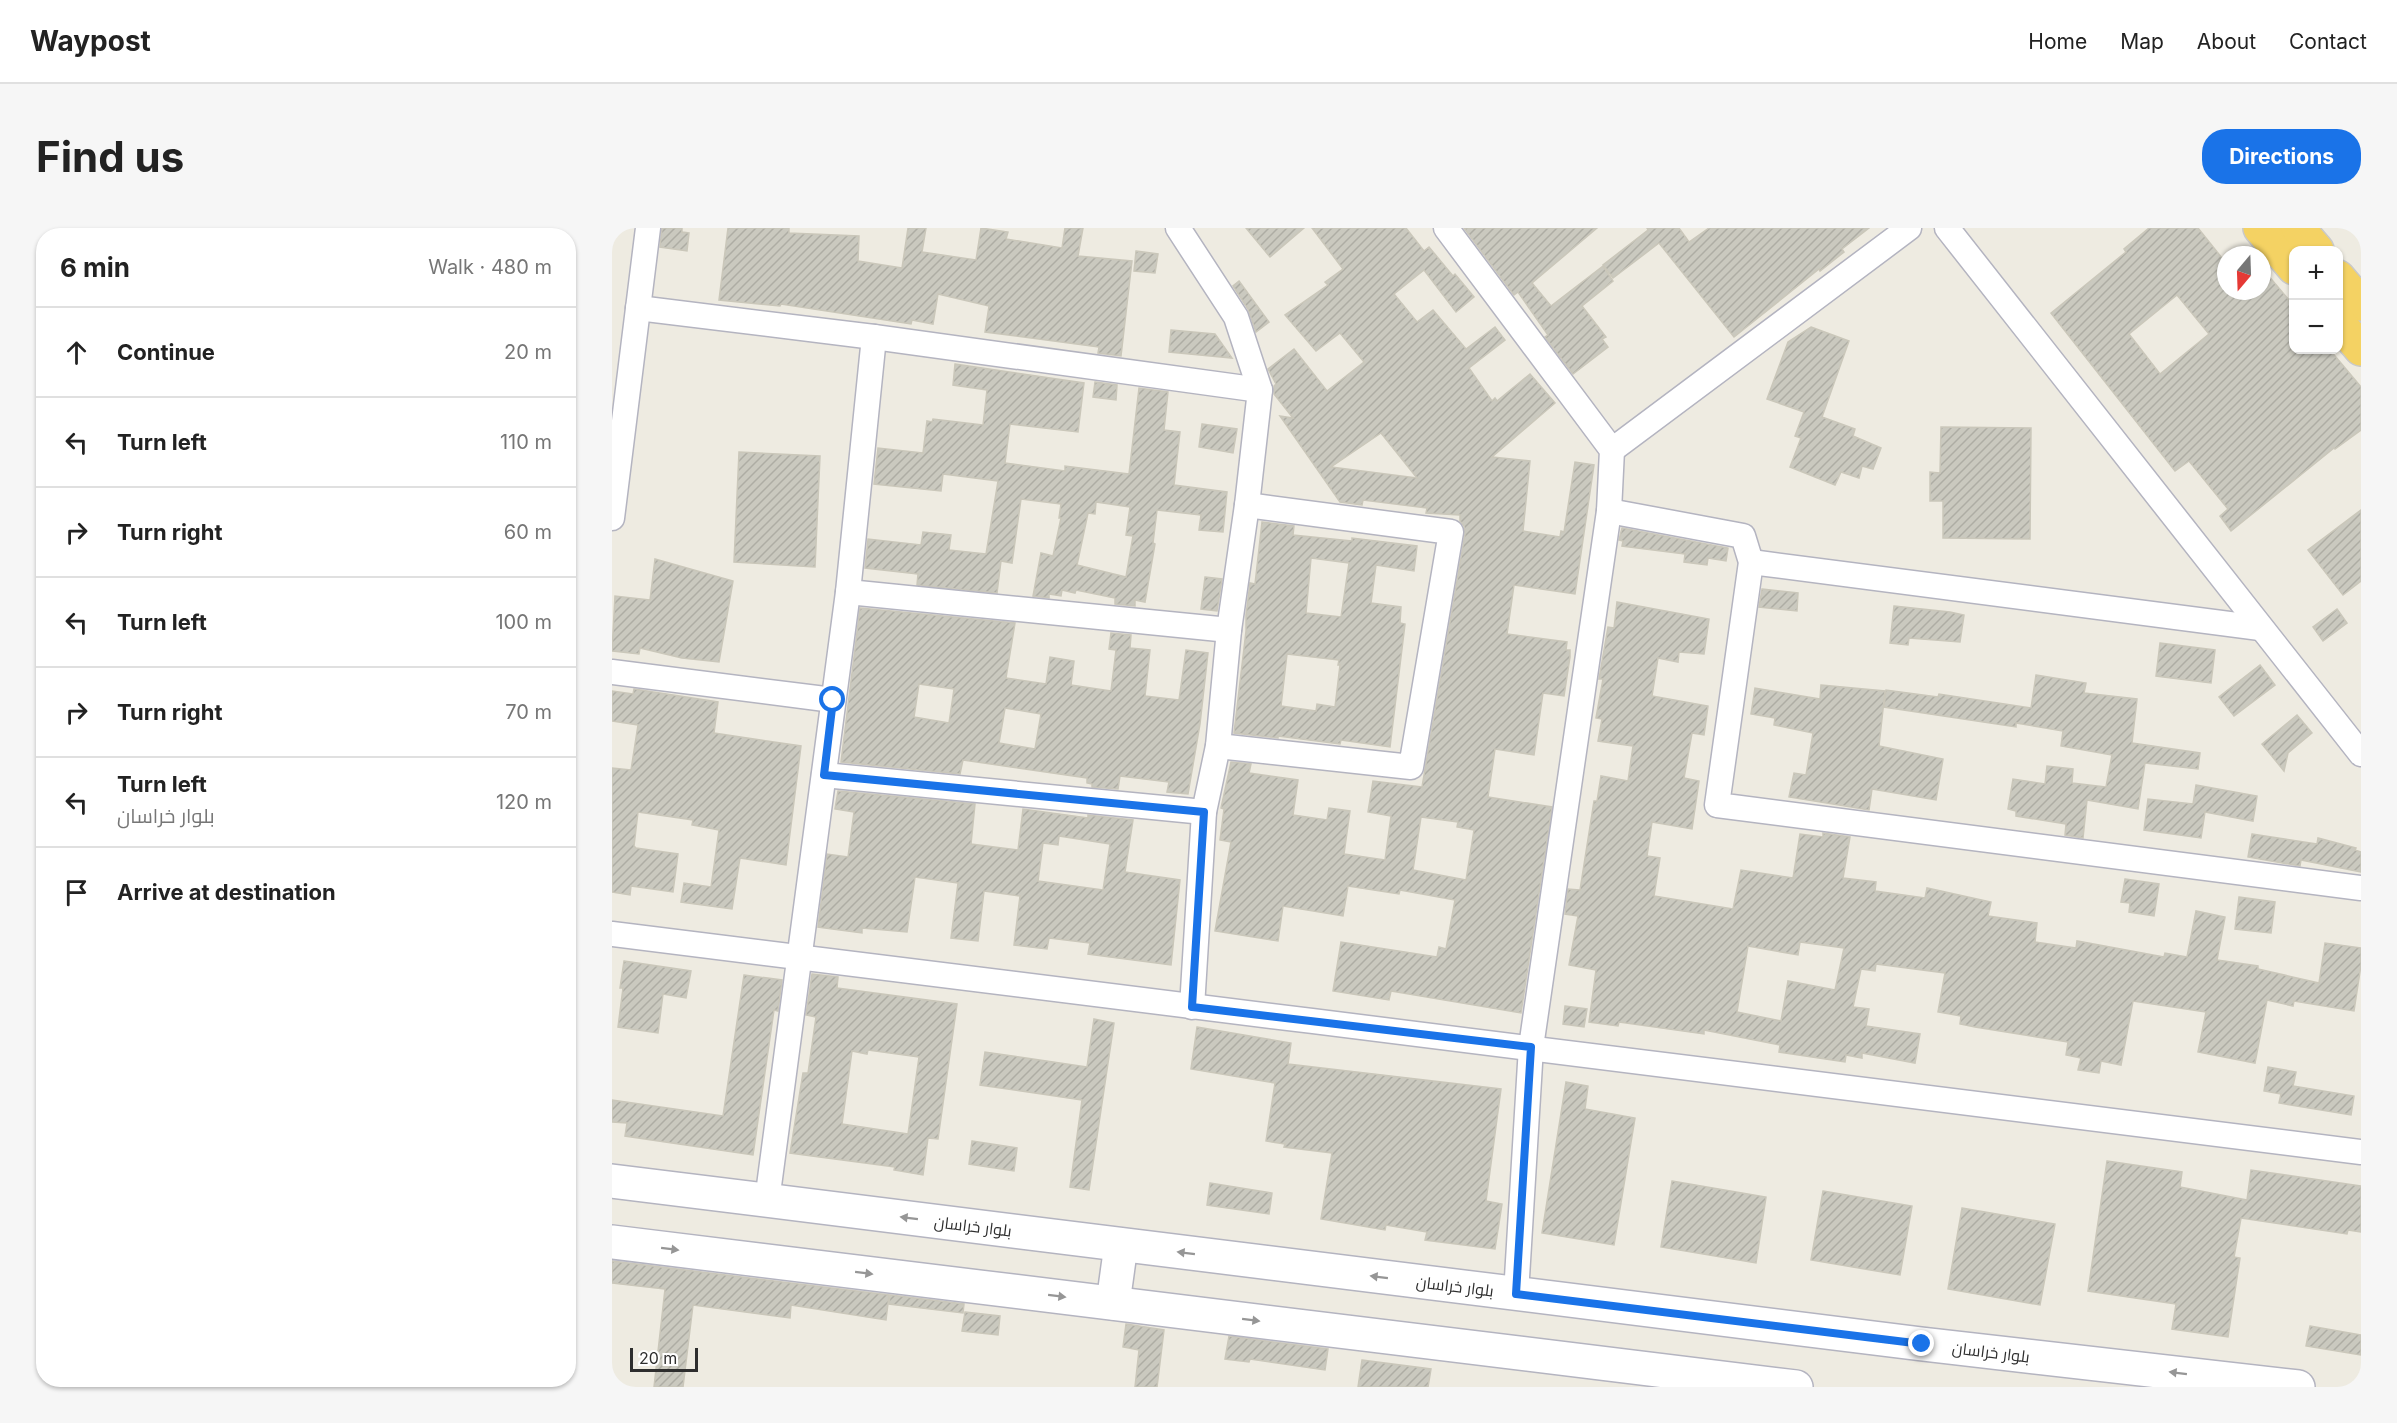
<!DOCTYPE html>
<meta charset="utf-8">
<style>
:root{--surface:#fff;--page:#f6f6f6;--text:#222;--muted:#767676;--line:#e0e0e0;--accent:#1a73e8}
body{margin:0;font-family:Inter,Cairo,sans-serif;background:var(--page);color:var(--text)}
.controls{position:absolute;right:18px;top:18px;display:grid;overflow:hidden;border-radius:12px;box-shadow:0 2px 4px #0004}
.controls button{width:54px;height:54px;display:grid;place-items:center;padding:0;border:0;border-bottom:2px solid var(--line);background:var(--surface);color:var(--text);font:30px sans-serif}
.compass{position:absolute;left:1605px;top:18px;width:54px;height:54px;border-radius:50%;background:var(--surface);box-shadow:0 2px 4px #0004;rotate:199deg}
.scale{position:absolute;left:18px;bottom:15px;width:68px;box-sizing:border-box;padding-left:6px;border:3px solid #2e2e2e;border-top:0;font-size:16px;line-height:21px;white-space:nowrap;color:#2e2e2e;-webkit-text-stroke:4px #fff;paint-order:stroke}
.stop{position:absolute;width:18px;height:18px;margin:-14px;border:4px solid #1a73e8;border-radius:50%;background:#fff}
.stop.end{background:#1a73e8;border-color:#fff;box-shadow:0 2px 6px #0008}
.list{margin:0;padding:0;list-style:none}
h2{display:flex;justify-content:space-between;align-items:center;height:78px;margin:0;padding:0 24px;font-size:26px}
h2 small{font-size:20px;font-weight:400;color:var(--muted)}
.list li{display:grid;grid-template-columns:39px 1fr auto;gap:18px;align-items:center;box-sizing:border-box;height:90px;padding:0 24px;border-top:2px solid var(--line)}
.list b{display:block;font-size:22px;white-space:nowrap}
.list p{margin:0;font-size:20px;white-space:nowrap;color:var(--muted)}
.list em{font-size:20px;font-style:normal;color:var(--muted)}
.icon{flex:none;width:33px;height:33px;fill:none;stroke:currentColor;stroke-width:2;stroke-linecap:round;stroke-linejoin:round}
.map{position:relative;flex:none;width:1749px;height:1159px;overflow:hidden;border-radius:24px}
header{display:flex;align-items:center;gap:36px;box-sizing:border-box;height:84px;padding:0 30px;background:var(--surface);border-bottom:2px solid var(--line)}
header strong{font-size:28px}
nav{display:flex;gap:33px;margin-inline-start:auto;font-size:21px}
.intro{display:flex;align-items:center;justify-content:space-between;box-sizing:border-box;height:144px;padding:0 36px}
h1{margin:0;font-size:42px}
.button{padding:15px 27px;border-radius:24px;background:var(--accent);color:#fff;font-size:21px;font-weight:700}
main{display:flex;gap:36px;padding:0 36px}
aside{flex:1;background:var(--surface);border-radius:24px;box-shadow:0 2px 4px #0004}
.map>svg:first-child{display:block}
.building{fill:url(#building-hatch);stroke:#cac7ba;stroke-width:1.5;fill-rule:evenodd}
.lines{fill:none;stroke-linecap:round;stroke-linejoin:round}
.minor-casing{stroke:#b4b4c0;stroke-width:27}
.secondary-casing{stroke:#b4b4c0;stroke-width:36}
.trunk-casing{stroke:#c9c9c9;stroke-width:36}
.minor{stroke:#fff;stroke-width:24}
.secondary{stroke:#fff;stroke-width:33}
.trunk{stroke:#f4d263;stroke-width:33}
.oneway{fill:#969696}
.route{stroke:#1a73e8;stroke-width:8}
.labels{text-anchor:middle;stroke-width:5;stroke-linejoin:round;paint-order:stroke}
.street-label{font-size:16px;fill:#2e2e2e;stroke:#fff}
</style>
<header>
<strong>Waypost</strong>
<nav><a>Home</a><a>Map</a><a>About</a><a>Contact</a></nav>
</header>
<div class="intro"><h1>Find us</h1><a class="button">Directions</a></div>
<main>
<aside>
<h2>6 min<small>Walk · 480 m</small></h2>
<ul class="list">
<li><svg class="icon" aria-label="ahead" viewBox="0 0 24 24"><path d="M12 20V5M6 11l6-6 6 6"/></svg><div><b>Continue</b></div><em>20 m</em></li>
<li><svg class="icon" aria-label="left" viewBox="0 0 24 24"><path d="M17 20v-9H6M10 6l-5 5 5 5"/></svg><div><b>Turn left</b></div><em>110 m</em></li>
<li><svg class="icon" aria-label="right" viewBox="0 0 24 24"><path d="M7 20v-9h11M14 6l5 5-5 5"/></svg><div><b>Turn right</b></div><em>60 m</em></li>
<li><svg class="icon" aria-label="left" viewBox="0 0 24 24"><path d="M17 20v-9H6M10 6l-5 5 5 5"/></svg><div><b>Turn left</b></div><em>100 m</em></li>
<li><svg class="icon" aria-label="right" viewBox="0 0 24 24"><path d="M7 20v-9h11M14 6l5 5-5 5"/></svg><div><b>Turn right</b></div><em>70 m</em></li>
<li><svg class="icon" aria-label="left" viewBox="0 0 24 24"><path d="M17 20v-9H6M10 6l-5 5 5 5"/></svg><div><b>Turn left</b><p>بلوار خراسان</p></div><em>120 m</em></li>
<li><svg class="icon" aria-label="arrive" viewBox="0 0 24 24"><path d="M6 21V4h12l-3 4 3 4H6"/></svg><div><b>Arrive at destination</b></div></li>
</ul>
</aside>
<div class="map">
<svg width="1749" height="1159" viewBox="0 0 1749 1159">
<defs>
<pattern id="building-hatch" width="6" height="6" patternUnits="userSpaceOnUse" patternTransform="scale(1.5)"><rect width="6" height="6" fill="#cac9bf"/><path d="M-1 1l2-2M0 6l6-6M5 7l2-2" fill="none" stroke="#aeada4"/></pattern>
</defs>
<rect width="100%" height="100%" fill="#eeebe1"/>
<g class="building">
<path d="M 50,0 L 70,0 L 70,4 L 77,5 L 75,23 L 48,19 Z"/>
<path d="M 116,0 L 177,0 L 177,5 L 247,8 L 246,33 L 290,40 L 296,0 L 314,0 L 310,24 L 364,32 L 369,0 L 396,4 L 394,11 L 450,20 L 453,0 L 471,0 L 466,28 L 520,33 L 509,128 L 486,125 L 487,119 L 373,104 L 377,78 L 326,66 L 321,96 L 300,92 L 299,96 L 169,76 L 168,78 L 107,72 Z"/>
<path d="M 634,0 L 692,0 L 658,29 Z"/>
<path d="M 700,0 L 794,0 L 812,23 L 817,19 L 841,48 L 843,46 L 862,69 L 844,84 L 812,42 L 782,66 L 805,94 L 821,82 L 854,121 L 883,99 L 893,112 L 857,140 L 880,173 L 883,170 L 885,173 L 918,146 L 943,175 L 880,229 L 918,233 L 911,303 L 948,309 L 949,303 L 952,304 L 963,234 L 982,237 L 963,366 L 902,357 L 895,406 L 955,414 L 954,422 L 958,422 L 958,429 L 952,468 L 931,465 L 922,527 L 883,521 L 876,569 L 940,579 L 909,785 L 779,763 L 777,772 L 721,763 L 729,714 L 825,729 L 827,719 L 834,721 L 843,672 L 788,662 L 787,666 L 736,658 L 731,688 L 671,678 L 666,713 L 603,703 L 619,614 L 608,612 L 612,581 L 609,580 L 619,534 L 639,536 L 637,545 L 686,552 L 681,587 L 715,592 L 717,580 L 738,583 L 732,626 L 773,632 L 779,588 L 756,584 L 761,553 L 810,559 L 853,306 L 852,298 L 848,293 L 848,287 L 814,285 L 815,280 L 751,272 L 750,277 L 728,274 L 668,188 L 681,190 L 662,166 L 662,158 L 664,156 L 656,141 L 682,121 L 715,163 L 752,134 L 728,105 L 704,123 L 673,87 L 716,57 L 713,54 L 731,41 ZM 769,205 L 805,250 L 719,239 ZM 809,589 L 846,594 L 845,599 L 862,602 L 854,652 L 801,642 Z"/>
<path d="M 852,0 L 985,0 L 920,55 L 939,78 L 991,38 L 1001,53 L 970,78 L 994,109 L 990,111 L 996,119 L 961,146 L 933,109 L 936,107 L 906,64 L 902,67 Z"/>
<path d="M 1035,0 L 1067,0 L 1077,14 L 1097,0 L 1257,0 L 1230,21 L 1232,24 L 1208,43 L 1207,41 L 1122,109 L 1047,15 L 1001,50 L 991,37 L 1036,2 Z"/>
<path d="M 1537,0 L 1586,0 L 1614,35 L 1614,63 L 1650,63 L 1650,40 L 1682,78 L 1682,122 L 1718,122 L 1749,159 L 1749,202 L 1723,221 L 1722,220 L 1619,303 L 1608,288 L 1616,281 L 1577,233 L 1563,243 L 1439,85 L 1514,24 L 1512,21 ZM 1565,67 L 1597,106 L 1548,146 L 1517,106 Z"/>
<path d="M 524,23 L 546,26 L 543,45 L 522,43 Z"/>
<path d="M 627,53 L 657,94 L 644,104 L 636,81 L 621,58 Z"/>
<path d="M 1199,99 L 1237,113 L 1210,189 L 1243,201 L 1241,208 L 1269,220 L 1261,241 L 1250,238 L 1247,250 L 1229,244 L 1223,257 L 1178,239 L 1189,210 L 1183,208 L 1192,184 L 1155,171 L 1176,114 Z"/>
<path d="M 559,102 L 603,106 L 620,130 L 557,124 Z"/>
<path d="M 343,136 L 472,155 L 466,204 L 398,196 L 393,235 L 453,243 L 453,238 L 517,246 L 527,160 L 556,164 L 552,202 L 568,204 L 562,257 L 615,264 L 611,304 L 587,302 L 589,287 L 545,282 L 541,315 L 543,316 L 533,374 L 523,372 L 523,378 L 503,376 L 503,370 L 464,362 L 463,365 L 450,362 L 449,368 L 437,366 L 437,370 L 421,368 L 429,325 L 441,328 L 449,290 L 447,290 L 449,276 L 409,271 L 400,335 L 389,333 L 385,365 L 305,357 L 306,346 L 253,340 L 256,311 L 309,317 L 311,304 L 339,307 L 337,322 L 374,326 L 386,253 L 331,246 L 329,263 L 262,256 L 266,220 L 311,225 L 315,193 L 320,194 L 321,191 L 371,197 L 375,162 L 341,157 ZM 484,274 L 518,279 L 514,307 L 521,308 L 514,349 L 465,337 L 476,285 L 483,286 Z"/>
<path d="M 483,154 L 505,157 L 504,172 L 481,169 Z"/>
<path d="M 590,196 L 625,201 L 621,225 L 587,219 Z"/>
<path d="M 1329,199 L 1419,200 L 1418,311 L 1331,310 L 1331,273 L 1318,273 L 1318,244 L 1328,245 Z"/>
<path d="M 127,224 L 208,228 L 203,339 L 122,334 Z"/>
<path d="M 1749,282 L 1749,353 L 1731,367 L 1696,322 Z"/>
<path d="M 650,294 L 682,298 L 681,307 L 740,313 L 740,310 L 805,318 L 802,343 L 764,337 L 759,375 L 789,379 L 788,395 L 793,396 L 778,519 L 729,512 L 728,516 L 666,508 L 666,510 L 622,505 L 634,403 L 634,387 L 638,355 L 643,356 ZM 699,330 L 737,335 L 729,389 L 694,385 ZM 675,426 L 727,432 L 726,437 L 728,437 L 723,479 L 705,476 L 704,483 L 669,478 Z"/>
<path d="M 1010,300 L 1116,320 L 1114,333 L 1096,330 L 1095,337 L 1072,334 L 1073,326 L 1010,318 L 1011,313 L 1007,312 Z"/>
<path d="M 43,331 L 121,353 L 107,434 L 70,430 L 28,420 L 27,426 L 0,423 L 3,368 L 38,372 Z"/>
<path d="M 593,349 L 610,351 L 605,383 L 589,381 Z"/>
<path d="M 1150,361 L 1186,365 L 1185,383 L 1147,379 Z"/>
<path d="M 1005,374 L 1097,391 L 1092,426 L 1067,424 L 1066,434 L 1046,430 L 1040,468 L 1096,478 L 1092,507 L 1080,505 L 1072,550 L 1087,553 L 1080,601 L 1040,594 L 1035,628 L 1048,630 L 1042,668 L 1121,681 L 1129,642 L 1181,650 L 1188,606 L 1211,609 L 1211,605 L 1238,609 L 1231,650 L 1264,654 L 1263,663 L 1313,670 L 1315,660 L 1379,674 L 1376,688 L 1425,695 L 1423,714 L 1464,720 L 1465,713 L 1552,729 L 1553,725 L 1575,729 L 1584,683 L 1613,689 L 1605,732 L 1646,738 L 1646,741 L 1707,755 L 1713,715 L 1749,720 L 1749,737 L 1742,783 L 1682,773 L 1681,778 L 1655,772 L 1643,835 L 1586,824 L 1594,784 L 1521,773 L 1509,837 L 1489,833 L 1487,845 L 1466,842 L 1469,830 L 1454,827 L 1456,814 L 1363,799 L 1348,796 L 1349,788 L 1326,784 L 1333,745 L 1264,736 L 1263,743 L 1249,741 L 1241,779 L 1257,781 L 1254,798 L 1308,806 L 1303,835 L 1250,825 L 1250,830 L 1234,827 L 1233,834 L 1167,824 L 1168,817 L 1092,802 L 1092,806 L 1007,794 L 1006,798 L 977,794 L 984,742 L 957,737 L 966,688 L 953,686 L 956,661 L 968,662 L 982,573 L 985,573 L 989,548 L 1016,553 L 1021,518 L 986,513 L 990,491 L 984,490 L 991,451 L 987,451 L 996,399 L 1002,400 ZM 1188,714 L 1232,720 L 1223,762 L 1176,753 L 1169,793 L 1125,784 L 1136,718 L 1186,727 Z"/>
<path d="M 1282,378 L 1338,384 L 1352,387 L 1348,414 L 1297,410 L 1296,417 L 1278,415 Z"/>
<path d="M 248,380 L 403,395 L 394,450 L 434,456 L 438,429 L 462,433 L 459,457 L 499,463 L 504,422 L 497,421 L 499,405 L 519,407 L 518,420 L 538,422 L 533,468 L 567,472 L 574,422 L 596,425 L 588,496 L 576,566 L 555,564 L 557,554 L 508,548 L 506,561 L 480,559 L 480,556 L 475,555 L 475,550 L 351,532 L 348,546 L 229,534 ZM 307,456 L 342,461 L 337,495 L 302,489 ZM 393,480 L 429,486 L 423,521 L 387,515 Z"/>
<path d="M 1725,381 L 1735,395 L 1711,413 L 1701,399 Z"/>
<path d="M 1548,415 L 1603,422 L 1599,455 L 1544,448 Z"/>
<path d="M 1648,437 L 1663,457 L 1622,488 L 1607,469 Z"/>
<path d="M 1424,447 L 1474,455 L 1472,465 L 1525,471 L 1520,515 L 1588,525 L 1586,541 L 1533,535 L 1526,581 L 1475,572 L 1471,610 L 1453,607 L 1454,596 L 1404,588 L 1404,583 L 1396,581 L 1401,551 L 1433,556 L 1435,538 L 1461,541 L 1460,555 L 1494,559 L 1500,527 L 1449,518 L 1451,503 L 1404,495 L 1404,499 L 1272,479 L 1274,462 L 1326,469 L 1327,466 L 1419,480 Z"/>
<path d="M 1209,457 L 1273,463 L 1267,518 L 1331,531 L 1324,572 L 1260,561 L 1257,582 L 1177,569 L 1182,545 L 1194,547 L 1201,505 L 1162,497 L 1163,490 L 1139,486 L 1143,460 L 1208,471 Z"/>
<path d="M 22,461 L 106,474 L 102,505 L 189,518 L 174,637 L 128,630 L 120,681 L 69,674 L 72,655 L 99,659 L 107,602 L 80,597 L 81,592 L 26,584 L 22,618 L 24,620 L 66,626 L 61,664 L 19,658 L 18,667 L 0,664 L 0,540 L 19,542 L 26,497 L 0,493 L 0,463 L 21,466 Z"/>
<path d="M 1685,487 L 1700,505 L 1676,525 L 1672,543 L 1650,516 Z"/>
<path d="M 1584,557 L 1645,568 L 1641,593 L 1593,584 L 1589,610 L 1532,602 L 1536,571 L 1581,576 Z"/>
<path d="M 226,563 L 363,576 L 359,616 L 406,622 L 411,581 L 476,590 L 476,587 L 521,592 L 513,644 L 568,652 L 559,737 L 476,726 L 478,715 L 437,710 L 435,721 L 402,717 L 408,668 L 372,663 L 366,713 L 339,710 L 346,655 L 303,649 L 295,704 L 250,700 L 250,705 L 206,699 L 215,626 L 236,629 L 242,584 L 223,581 ZM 447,608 L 498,616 L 491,662 L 426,653 L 431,615 L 446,617 Z"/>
<path d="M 1640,606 L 1705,616 L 1706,610 L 1744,620 L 1743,622 L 1749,624 L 1749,644 L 1689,632 L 1688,638 L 1636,629 Z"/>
<path d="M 1513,651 L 1547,656 L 1542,688 L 1517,684 L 1518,675 L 1509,674 Z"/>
<path d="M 1627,669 L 1663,674 L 1659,705 L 1623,701 Z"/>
<path d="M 12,733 L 79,743 L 74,770 L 51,766 L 46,805 L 6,799 L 11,760 L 8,760 Z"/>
<path d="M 200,746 L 226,749 L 225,760 L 345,776 L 326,911 L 316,910 L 311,947 L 282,942 L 283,939 L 178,925 L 191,845 L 196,845 L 204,789 L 194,787 ZM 256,822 L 307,829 L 296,906 L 230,896 L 240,823 L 255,826 Z"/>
<path d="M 132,747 L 170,752 L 166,783 L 162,782 L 141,927 L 13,908 L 15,895 L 0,894 L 0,872 L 111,888 Z"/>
<path d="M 953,778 L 975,781 L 972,799 L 951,796 Z"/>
<path d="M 482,791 L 502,795 L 477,962 L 458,959 L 470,872 L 368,857 L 373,824 L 475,839 Z"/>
<path d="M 585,799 L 679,815 L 676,836 L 889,861 L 874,973 L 890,976 L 883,1021 L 813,1012 L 815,1004 L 774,997 L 773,1002 L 709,991 L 720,925 L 672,919 L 673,916 L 654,913 L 663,855 L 579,841 Z"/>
<path d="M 1656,839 L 1684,844 L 1681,858 L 1742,868 L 1739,887 L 1667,875 L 1669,866 L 1652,863 Z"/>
<path d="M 954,854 L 976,858 L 973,881 L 1023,890 L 1002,1017 L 930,1005 Z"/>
<path d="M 360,913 L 405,920 L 402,943 L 357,936 Z"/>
<path d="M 1495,933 L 1570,944 L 1568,959 L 1635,972 L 1639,942 L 1749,958 L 1749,1004 L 1736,1002 L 1735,1006 L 1629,990 L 1622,1029 L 1628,1030 L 1616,1109 L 1560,1101 L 1564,1076 L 1476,1063 Z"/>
<path d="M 1060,953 L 1154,969 L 1144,1035 L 1049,1019 Z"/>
<path d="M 598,955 L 660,965 L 657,986 L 595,977 Z"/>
<path d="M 1211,963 L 1300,978 L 1288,1047 L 1199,1032 Z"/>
<path d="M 1350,980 L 1443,996 L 1428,1077 L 1336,1061 Z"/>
<path d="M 0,1033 L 277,1067 L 274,1092 L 179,1077 L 178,1090 L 81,1077 L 71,1159 L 42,1159 L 53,1061 L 0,1055 Z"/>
<path d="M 278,1067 L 352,1076 L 351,1085 L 277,1076 Z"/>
<path d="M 353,1084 L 388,1088 L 386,1107 L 350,1103 Z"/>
<path d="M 514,1096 L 552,1102 L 545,1159 L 523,1159 L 527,1122 L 511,1119 Z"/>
<path d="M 1698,1098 L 1749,1107 L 1749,1127 L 1694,1118 Z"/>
<path d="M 617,1108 L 716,1121 L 713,1142 L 638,1131 L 637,1134 L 613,1131 Z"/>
<path d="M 750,1132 L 819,1141 L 816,1159 L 746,1159 Z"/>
</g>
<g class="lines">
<g class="minor-casing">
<g id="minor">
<path d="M 566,0 L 624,89 L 648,162 L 635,277 L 617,402 L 606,518 L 592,584 L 580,779"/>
<path d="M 834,0 L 1000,222 L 997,283 L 919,819 L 904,1066"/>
<path d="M 1335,0 L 1749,526"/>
<path d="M 26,80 L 262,109 L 648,162"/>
<path d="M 1000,222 L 1297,0"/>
<path d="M 997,283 L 1131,308 L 1139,334 L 1105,577 L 1749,660"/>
<path d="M 0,290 L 36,0"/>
<path d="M 1139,334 L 1648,400"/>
<path d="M 236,364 L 617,402"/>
<path d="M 0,444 L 221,472"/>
<path d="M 606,518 L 799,539 L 839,304 L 635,277"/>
<path d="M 212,547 L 592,584"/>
<path d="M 0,706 C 583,779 1166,850 1749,924"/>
<path d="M 155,973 L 236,364 L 262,109"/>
</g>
</g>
<g class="secondary-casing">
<g id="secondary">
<path d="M 0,953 L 1310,1116 L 1686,1159"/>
<path d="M 0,1014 L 1184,1159"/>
<path d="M 501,1075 L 509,1017"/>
</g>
</g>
<g class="trunk-casing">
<g id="trunk">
<path d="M 1648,0 L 1682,40"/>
<path d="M 1686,0 L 1705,22"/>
<path d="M 1726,49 L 1749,76"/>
<path d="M 1726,94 L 1749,121"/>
</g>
</g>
<use href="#minor" class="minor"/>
<use href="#secondary" class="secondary"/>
<use href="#trunk" class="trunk"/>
</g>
<defs><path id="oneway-solid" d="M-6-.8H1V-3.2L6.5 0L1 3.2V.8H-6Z" transform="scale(1.5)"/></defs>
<g class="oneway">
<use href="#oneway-solid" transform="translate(297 990) rotate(-173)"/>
<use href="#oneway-solid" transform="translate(58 1021) rotate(7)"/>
<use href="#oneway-solid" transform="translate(574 1025) rotate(-173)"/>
<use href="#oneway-solid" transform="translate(252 1045) rotate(7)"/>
<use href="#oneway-solid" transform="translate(767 1049) rotate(-173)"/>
<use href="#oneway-solid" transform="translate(445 1068) rotate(7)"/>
<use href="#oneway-solid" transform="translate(639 1092) rotate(7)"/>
<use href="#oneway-solid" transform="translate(1566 1145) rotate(-173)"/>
</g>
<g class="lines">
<path class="route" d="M 221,472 L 212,547 L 592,584 L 580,779 L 919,819 L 904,1066 L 1310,1116"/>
</g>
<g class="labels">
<g class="street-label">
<text transform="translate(361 998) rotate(7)" y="6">بلوار خراسان</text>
<text transform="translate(843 1058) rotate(7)" y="6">بلوار خراسان</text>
<text transform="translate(1379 1124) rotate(7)" y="6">بلوار خراسان</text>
</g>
</g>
</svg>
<div class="controls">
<button>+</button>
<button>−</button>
</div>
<svg class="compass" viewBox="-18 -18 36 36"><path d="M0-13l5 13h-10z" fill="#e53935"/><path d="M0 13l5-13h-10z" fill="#767676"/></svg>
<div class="scale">20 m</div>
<div class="stop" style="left:221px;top:472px"></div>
<div class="stop end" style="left:1310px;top:1116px"></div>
</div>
</main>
